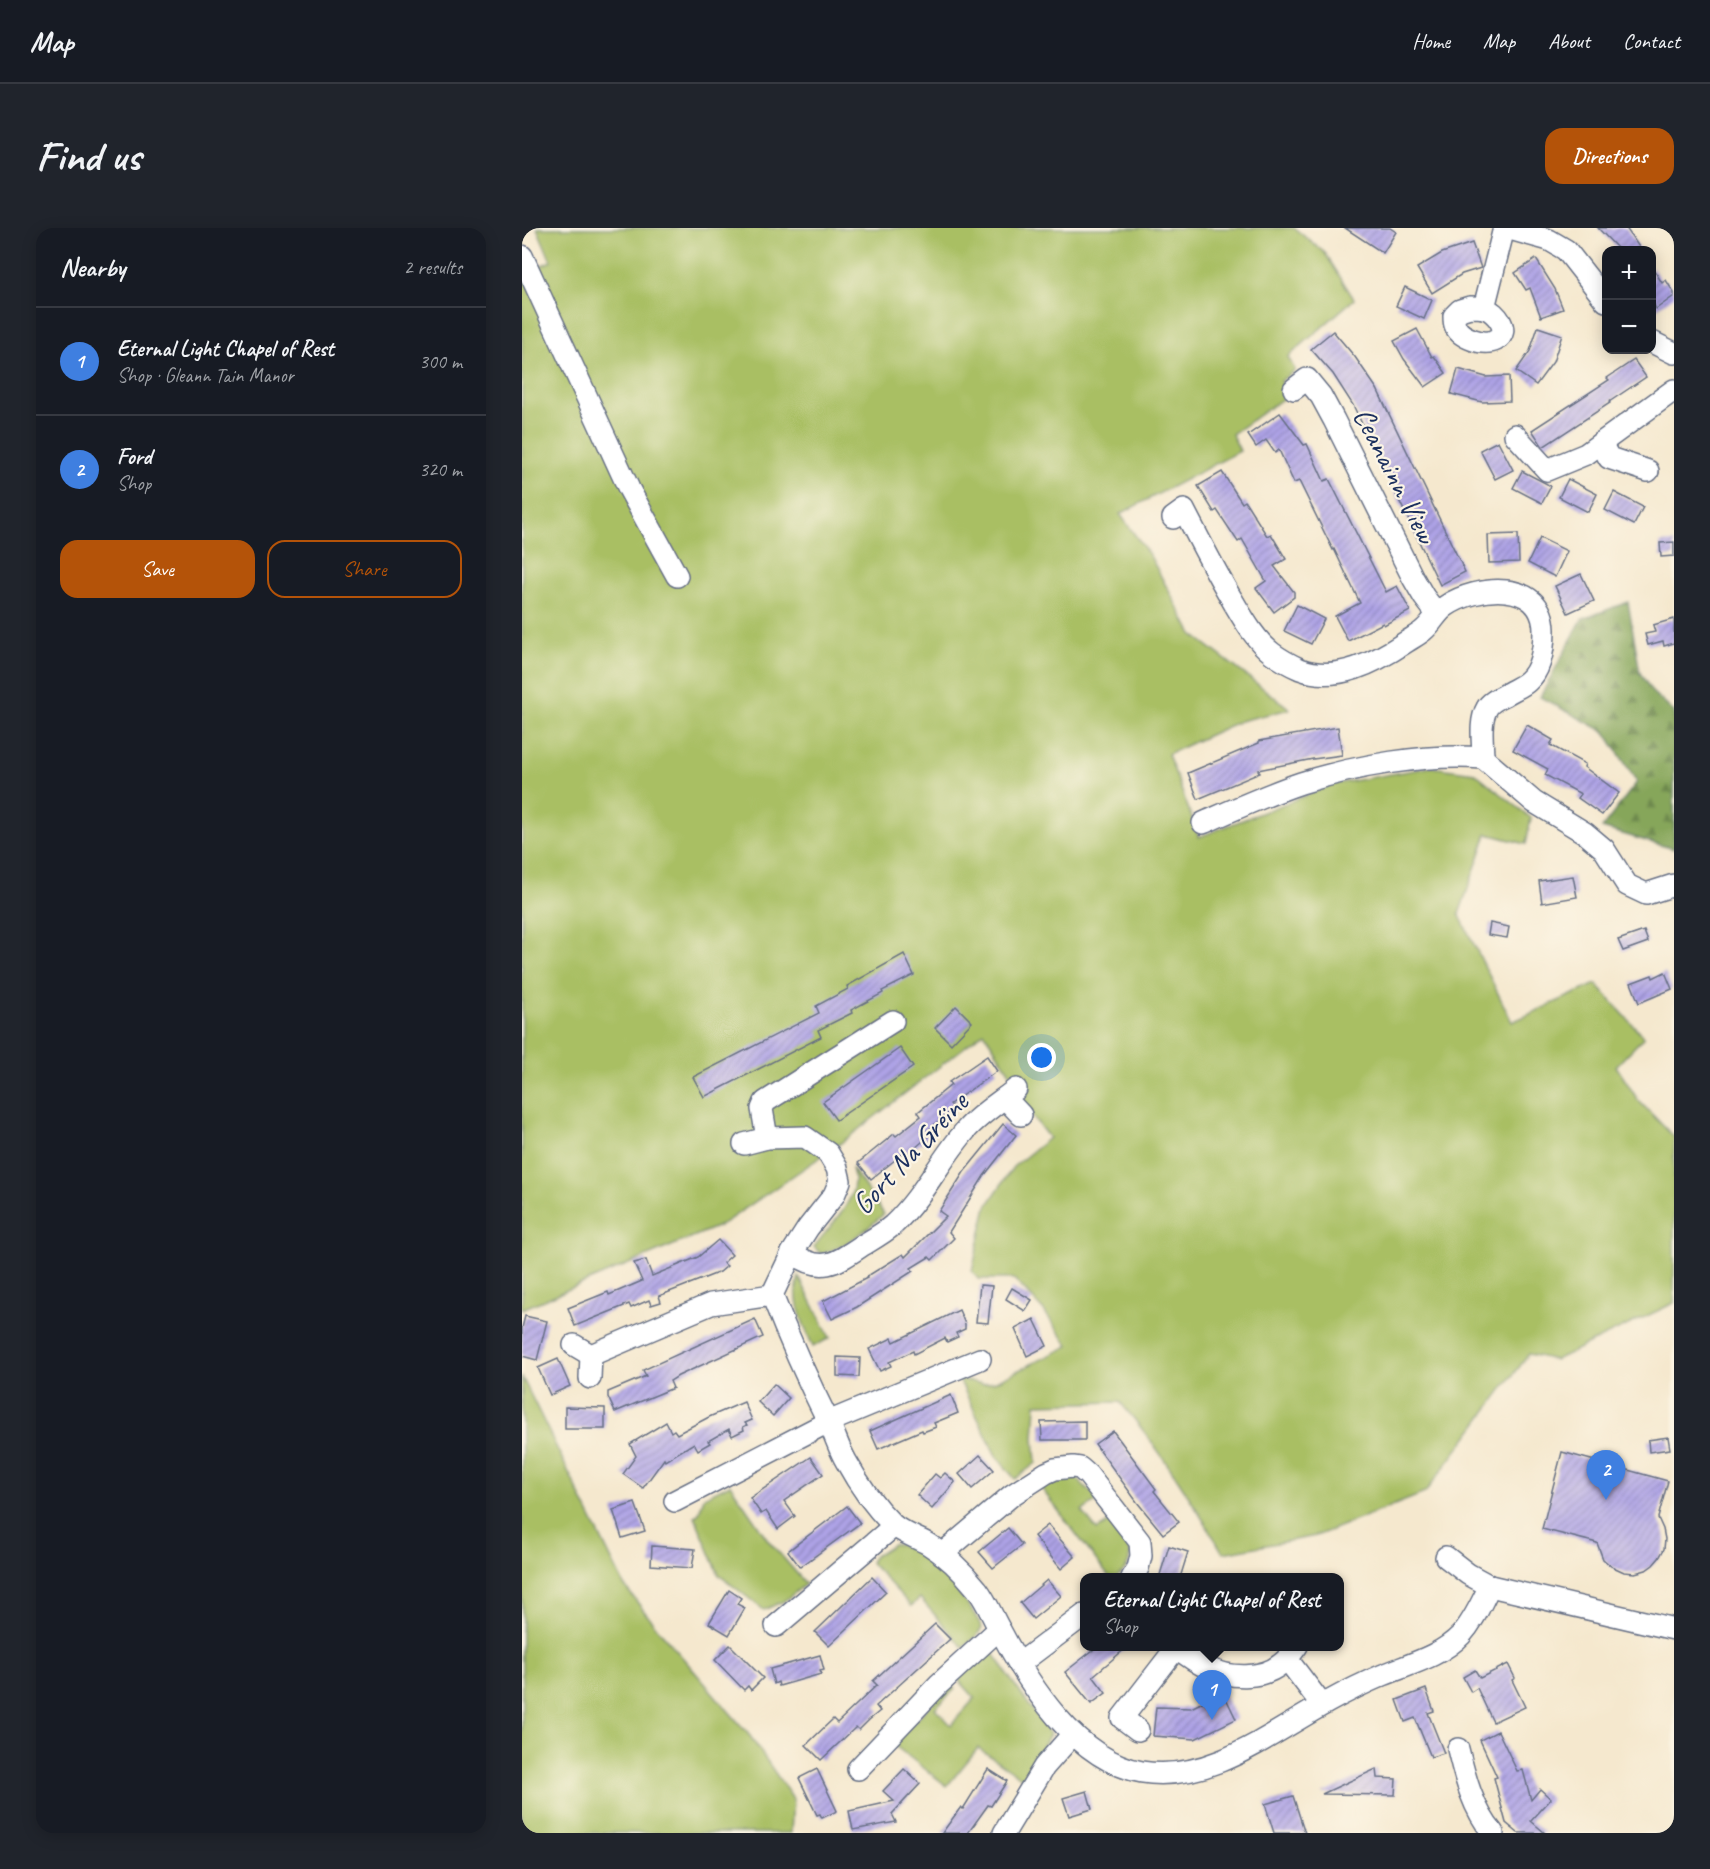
<!DOCTYPE html>
<meta charset="utf-8">
<style>
:root{--surface:#171b24;--page:#20242c;--text:#f1f3f6;--muted:#9ea1a6;--line:#363941;--accent:#b45309}
body{margin:0;font-family:Caveat,sans-serif;background:var(--page);color:var(--text)}
.controls{position:absolute;right:18px;top:18px;display:grid;overflow:hidden;border-radius:12px;box-shadow:0 3px 15px #0003}
.controls button{width:54px;height:54px;display:grid;place-items:center;padding:0;border:0;border-bottom:2px solid var(--line);background:var(--surface);color:var(--text);font:30px sans-serif}
.you{position:absolute;left:520px;top:830px;width:21px;height:21px;margin:-15px;border:4px solid #fff;border-radius:50%;background:#1a73e8;box-shadow:0 0 0 9px #1a73e833}
.badge{display:grid;place-items:center;width:39px;height:39px;border-radius:50%;background:var(--accent);color:#fff;font-size:20px;font-weight:700}
.pin{position:absolute;translate:-50% -50px;filter:drop-shadow(0 2px 3px #0008)}
.pin::after{content:'';position:absolute;top:32px;width:21px;height:18px;background:inherit;clip-path:polygon(0 0,100% 0,50% 100%)}
.popup{position:absolute;left:558px;top:1345px;width:264px;height:78px;box-sizing:border-box;display:grid;place-content:center;border-radius:12px;background:var(--surface);filter:drop-shadow(0 2px 4px #0005);font-size:20px;white-space:nowrap;color:var(--muted)}
.popup b{font-size:22px;color:var(--text)}
.popup::after{content:'';position:absolute;left:50%;top:100%;margin-left:-12px;border:12px solid transparent;border-top-color:var(--surface)}
.list{margin:0;padding:0;list-style:none}
h2{display:flex;justify-content:space-between;align-items:center;height:78px;margin:0;padding:0 24px;font-size:26px}
h2 small{font-size:20px;font-weight:400;color:var(--muted)}
.list li{display:grid;grid-template-columns:39px 1fr auto;gap:18px;align-items:center;box-sizing:border-box;height:108px;padding:0 24px;border-top:2px solid var(--line)}
.list b{display:block;font-size:22px;white-space:nowrap}
.list p{margin:0;font-size:20px;white-space:nowrap;color:var(--muted)}
.list em{font-size:20px;font-style:normal;color:var(--muted)}
.actions{display:flex;gap:12px;padding:18px 24px}
.actions a{flex:1;padding:14px 0;border:2px solid var(--accent);border-radius:18px;text-align:center;font-size:21px;color:var(--accent)}
.actions .main{background:var(--accent);color:#fff}
.map{position:relative;flex:none;width:1152px;height:1605px;overflow:hidden;border-radius:18px}
header{display:flex;align-items:center;gap:36px;box-sizing:border-box;height:84px;padding:0 30px;background:var(--surface);border-bottom:2px solid var(--line)}
header strong{font-size:28px}
nav{display:flex;gap:33px;margin-inline-start:auto;font-size:21px}
.intro{display:flex;align-items:center;justify-content:space-between;box-sizing:border-box;height:144px;padding:0 36px}
h1{margin:0;font-size:42px}
.button{padding:15px 27px;border-radius:18px;background:var(--accent);color:#fff;font-size:21px;font-weight:700}
main{display:flex;gap:36px;padding:0 36px}
aside{flex:1;background:var(--surface);border-radius:18px;box-shadow:0 3px 15px #0003}
.map>svg:first-child{display:block}
.green{fill:#a9bf64;stroke:#627761;stroke-width:1.5}
.forest{fill:url(#forest-firs);stroke:#506a5c;stroke-width:1.5}
.building{fill:url(#building-hatch)}
.lines{fill:none;stroke-linecap:round;stroke-linejoin:round}
.minor-casing{stroke:#677085;stroke-width:24}
.minor{stroke:#fff;stroke-width:21}
.labels{text-anchor:middle;stroke-width:4.5;stroke-linejoin:round;paint-order:stroke}
.street-label{font-size:30px;fill:#1b2f5e;stroke:#fcf5e5}
</style>
<header>
<strong>Map</strong>
<nav><a>Home</a><a>Map</a><a>About</a><a>Contact</a></nav>
</header>
<div class="intro"><h1>Find us</h1><a class="button">Directions</a></div>
<main>
<aside>
<h2>Nearby<small>2 results</small></h2>
<ul class="list">
<li><span class="badge" style="background:#3f7fe0">1</span><div><b>Eternal Light Chapel of Rest</b><p>Shop · Gleann Tain Manor</p></div><em>300 m</em></li>
<li><span class="badge" style="background:#3f7fe0">2</span><div><b>Ford</b><p>Shop</p></div><em>320 m</em></li>
</ul>
<div class="actions"><a class="main">Save</a><a>Share</a></div>
</aside>
<div class="map">
<svg width="1152" height="1605" viewBox="0 0 1152 1605">
<defs>
<pattern id="forest-firs" width="22" height="20" patternUnits="userSpaceOnUse" patternTransform="scale(1.5)"><rect width="22" height="20" fill="#86a65a"/><path d="M5 1l3.5 6h-7zM16 11l3.5 6h-7z" fill="#6d884e"/></pattern>
<pattern id="building-hatch" width="6" height="6" patternUnits="userSpaceOnUse" patternTransform="scale(1.5)"><rect width="6" height="6" fill="#aea3e6"/><path d="M-1 1l2-2M0 6l6-6M5 7l2-2" fill="none" stroke="#8d85be"/></pattern>
</defs>
<rect width="100%" height="100%" fill="#fcf5e5"/>
<filter id="ink" filterUnits="userSpaceOnUse"><feTurbulence type="fractalNoise" baseFrequency=".0167" numOctaves="2"/><feDisplacementMap in="SourceGraphic" scale="12" xChannelSelector="R" yChannelSelector="G"/><feConvolveMatrix kernelMatrix="1 2 1 2 8 2 1 2 1" color-interpolation-filters="sRGB"/></filter>
<filter id="wash" filterUnits="userSpaceOnUse"><feTurbulence type="fractalNoise" baseFrequency=".008" numOctaves="4" result="noise"/><feDisplacementMap in="SourceGraphic" scale="24" xChannelSelector="R" yChannelSelector="G"/><feGaussianBlur stdDeviation="1.35" result="paint"/><feColorMatrix in="noise" values="0 0 0 0 0 0 0 0 0 0 0 0 0 0 0 0 0 1.4 0 .05"/><feComposite in="paint" operator="in"/></filter>
<g filter="url(#wash)">
<rect width="100%" height="100%" fill="#f5e8ce"/>
<g class="green">
<path d="M 15,0 L 772,0 L 803,25 L 832,71 L 766,129 L 773,142 L 759,153 L 766,167 L 710,206 L 718,223 L 598,286 L 628,328 L 670,406 L 768,481 L 718,493 L 646,526 L 677,609 L 813,556 L 909,539 L 953,545 L 1009,590 L 1004,616 L 965,606 L 937,686 L 990,794 L 1074,756 L 1122,809 L 1094,838 L 1116,872 L 1152,909 L 1152,1075 L 1033,1132 L 1007,1126 L 903,1265 L 794,1308 L 701,1325 C 670,1273 638,1220 598,1174 L 514,1176 L 512,1210 L 514,1235 L 493,1251 L 474,1228 L 437,1151 L 461,1156 L 472,1154 L 547,1118 L 522,1083 L 492,1051 L 456,1051 L 450,1043 L 465,978 L 491,939 L 527,910 L 497,871 L 497,859 L 462,804 L 319,915 L 199,997 L 0,1081 L 0,46 L 29,33 Z"/>
<path d="M 330,940 L 362,986 C 343,1003 323,1019 299,1026 L 292,1019 C 304,1002 332,976 332,954 C 333,950 331,945 330,940 Z"/>
<path d="M 277,1049 L 308,1110 L 291,1119 C 282,1097 269,1072 277,1049 Z"/>
<path d="M 0,1149 L 102,1357 L 136,1401 L 228,1508 L 271,1571 L 269,1605 L 0,1605 Z"/>
<path d="M 548,1244 L 577,1272 L 560,1283 L 575,1302 L 588,1294 L 576,1277 L 579,1275 C 595,1298 626,1326 595,1349 L 587,1349 L 516,1256 Z"/>
<path d="M 208,1256 L 246,1312 L 284,1356 L 262,1373 L 242,1382 L 197,1347 L 173,1289 L 177,1285 L 182,1269 Z"/>
<path d="M 371,1316 C 400,1318 449,1374 460,1400 L 454,1409 L 441,1419 L 398,1370 L 389,1378 L 348,1334 L 351,1329 Z"/>
<path d="M 468,1421 L 478,1434 L 485,1446 L 528,1506 L 502,1551 L 456,1520 L 425,1558 L 373,1518 L 374,1513 L 428,1456 L 433,1461 L 413,1480 L 429,1497 L 453,1470 L 435,1450 Z"/>
</g>
<path class="forest" d="M 1106,374 L 1118,445 L 1130,464 L 1152,484 L 1152,621 L 1080,600 L 1115,554 L 1083,504 L 1018,469 L 1060,391 Z"/>
<g id="blocks">
<g class="building">
<path d="M 823,0 L 868,0 L 874,4 L 861,25 Z"/>
<path d="M 1076,0 L 1104,0 L 1119,22 L 1097,22 Z"/>
<path d="M 950,15 L 959,40 L 940,46 L 910,65 L 895,40 L 920,25 Z"/>
<path d="M 1014,31 L 1033,61 L 1041,81 L 1019,89 L 1008,60 L 1004,62 L 993,45 Z"/>
<path d="M 1130,39 L 1140,55 L 1144,52 L 1152,65 L 1152,68 L 1134,81 L 1130,73 Z"/>
<path d="M 883,59 L 910,72 L 902,91 L 874,78 Z"/>
<path d="M 1016,99 L 1040,107 L 1031,134 L 1014,157 L 994,143 L 1008,123 Z"/>
<path d="M 895,101 L 910,129 L 912,128 L 924,145 L 903,159 L 882,131 L 872,113 Z"/>
<path d="M 811,103 L 833,129 L 855,161 L 943,344 L 918,357 L 831,177 L 811,146 L 789,121 Z"/>
<path d="M 1112,132 L 1124,149 L 1087,174 L 1088,175 L 1021,219 L 1010,202 L 1087,152 L 1085,150 Z"/>
<path d="M 936,141 L 964,149 L 987,148 L 988,173 L 960,174 L 929,166 Z"/>
<path d="M 758,185 L 782,217 L 785,216 L 802,253 L 807,251 L 864,364 L 875,358 L 888,383 L 862,397 L 861,395 L 826,413 L 813,388 L 838,375 L 812,321 L 811,322 L 777,253 L 772,255 L 757,222 L 753,225 L 744,212 L 734,219 L 726,207 Z"/>
<path d="M 976,213 L 991,242 L 973,251 L 958,222 Z"/>
<path d="M 1000,243 L 1029,258 L 1020,275 L 991,260 Z"/>
<path d="M 700,244 L 720,275 L 723,273 L 745,308 L 749,306 L 764,331 L 752,338 L 772,364 L 772,369 L 752,384 L 734,360 L 744,353 L 720,311 L 716,314 L 695,282 L 692,284 L 676,258 Z"/>
<path d="M 1046,251 L 1075,266 L 1066,284 L 1037,269 Z"/>
<path d="M 1092,264 L 1121,279 L 1112,297 L 1083,282 Z"/>
<path d="M 996,306 L 997,334 L 967,335 L 966,307 Z"/>
<path d="M 1018,310 L 1045,323 L 1033,349 L 1006,335 Z"/>
<path d="M 1152,314 L 1152,328 L 1139,329 L 1138,315 Z"/>
<path d="M 1059,346 L 1072,373 L 1046,385 L 1033,358 Z"/>
<path d="M 775,377 L 802,391 L 789,416 L 762,403 Z"/>
<path d="M 1152,391 L 1152,415 L 1142,418 L 1141,413 L 1126,417 L 1123,406 L 1133,404 L 1131,397 Z"/>
<path d="M 1005,497 L 1031,512 L 1028,517 L 1063,536 L 1062,539 L 1097,565 L 1080,587 L 1056,570 L 1059,566 L 1023,547 L 1026,541 L 991,522 Z"/>
<path d="M 816,499 L 820,527 L 791,531 L 736,542 L 738,545 L 676,571 L 666,545 L 737,515 L 737,513 Z"/>
<path d="M 1051,648 L 1055,669 L 1020,675 L 1017,653 Z"/>
<path d="M 968,695 L 987,699 L 985,710 L 966,707 Z"/>
<path d="M 1122,703 L 1126,714 L 1101,723 L 1096,712 Z"/>
<path d="M 382,726 L 392,747 L 360,763 L 361,765 L 329,782 L 330,785 L 296,802 L 299,809 L 182,869 L 171,849 L 297,785 L 294,778 L 326,761 L 325,758 Z"/>
<path d="M 1143,744 L 1150,761 L 1117,775 L 1109,755 L 1130,747 L 1131,750 Z"/>
<path d="M 434,778 L 450,794 L 429,816 L 413,800 Z"/>
<path d="M 378,820 L 391,839 L 314,892 L 301,874 Z"/>
<path d="M 465,828 L 475,843 L 428,876 L 432,880 L 404,904 L 407,908 L 385,927 L 383,924 L 349,951 L 336,935 L 372,906 L 374,908 L 399,888 L 396,884 L 429,857 L 427,854 Z"/>
<path d="M 481,896 L 494,907 L 462,948 L 427,1004 L 432,1010 L 410,1032 L 407,1029 L 389,1040 L 391,1043 L 335,1079 L 310,1091 L 301,1073 L 345,1050 L 344,1049 L 381,1026 L 383,1029 L 424,988 L 417,983 L 442,944 Z"/>
<path d="M 196,1012 L 210,1027 L 201,1035 L 205,1038 L 198,1044 L 137,1068 L 139,1074 L 129,1077 L 127,1072 L 109,1080 L 107,1076 L 53,1098 L 46,1080 L 86,1064 L 87,1067 L 120,1053 L 112,1035 L 124,1032 L 130,1048 L 176,1029 Z"/>
<path d="M 458,1057 L 470,1058 L 466,1095 L 454,1094 Z"/>
<path d="M 490,1060 L 510,1072 L 503,1083 L 484,1071 Z"/>
<path d="M 437,1082 L 443,1096 L 443,1101 L 434,1105 L 436,1109 L 425,1114 L 423,1110 L 392,1126 L 391,1123 L 367,1134 L 369,1138 L 358,1143 L 347,1121 L 370,1110 L 372,1114 Z"/>
<path d="M 3,1088 L 25,1093 L 15,1132 L 0,1128 L 0,1100 Z"/>
<path d="M 233,1091 L 241,1109 L 156,1148 L 148,1153 L 151,1160 L 93,1184 L 86,1169 L 86,1164 L 124,1148 L 121,1142 Z"/>
<path d="M 512,1091 L 525,1118 L 505,1128 L 493,1101 Z"/>
<path d="M 315,1129 L 338,1130 L 337,1149 L 315,1148 Z"/>
<path d="M 36,1131 L 48,1158 L 28,1167 L 16,1140 Z"/>
<path d="M 252,1156 L 267,1170 L 251,1188 L 236,1174 Z"/>
<path d="M 429,1167 L 436,1185 L 412,1195 L 414,1199 L 401,1204 L 400,1202 L 356,1221 L 348,1203 Z"/>
<path d="M 222,1174 L 230,1192 L 223,1195 L 225,1197 L 221,1199 L 222,1202 L 210,1208 L 207,1201 L 186,1213 L 188,1215 L 176,1222 L 172,1215 L 143,1233 L 142,1231 L 121,1260 L 101,1246 L 114,1228 L 108,1216 L 144,1194 L 149,1204 L 152,1202 L 155,1206 L 187,1189 Z"/>
<path d="M 43,1179 L 83,1180 L 83,1201 L 43,1201 Z"/>
<path d="M 563,1193 L 563,1212 L 520,1212 L 519,1194 Z"/>
<path d="M 591,1203 L 634,1261 L 632,1263 L 657,1294 L 641,1306 L 615,1274 L 573,1216 Z"/>
<path d="M 1146,1209 L 1148,1221 L 1127,1224 L 1126,1212 Z"/>
<path d="M 1040,1224 L 1146,1253 L 1136,1290 L 1141,1301 L 1143,1311 L 1142,1321 L 1137,1330 L 1131,1337 L 1124,1342 L 1113,1345 L 1102,1344 L 1089,1338 L 1081,1331 L 1075,1315 L 1020,1301 Z"/>
<path d="M 458,1227 L 472,1242 L 450,1261 L 437,1246 Z"/>
<path d="M 289,1229 L 301,1246 L 262,1273 L 273,1288 L 256,1301 L 244,1283 L 239,1286 L 228,1270 Z"/>
<path d="M 423,1245 L 433,1254 L 410,1281 L 395,1267 L 413,1246 L 418,1250 Z"/>
<path d="M 113,1275 L 123,1303 L 100,1310 L 91,1282 Z"/>
<path d="M 325,1278 L 338,1295 L 278,1339 L 266,1323 Z"/>
<path d="M 526,1297 L 553,1329 L 539,1341 L 512,1308 Z"/>
<path d="M 486,1300 L 500,1317 L 471,1340 L 457,1324 Z"/>
<path d="M 130,1318 L 173,1321 L 170,1340 L 129,1337 Z"/>
<path d="M 647,1318 L 666,1324 L 658,1350 L 637,1350 Z"/>
<path d="M 350,1349 L 364,1364 L 307,1418 L 293,1404 Z"/>
<path d="M 525,1352 L 539,1368 L 511,1391 L 498,1375 Z"/>
<path d="M 207,1362 L 219,1370 L 215,1376 L 223,1380 L 207,1407 L 187,1395 Z"/>
<path d="M 413,1396 L 428,1411 L 354,1478 L 358,1483 L 347,1492 L 337,1502 L 334,1499 L 299,1532 L 284,1517 L 311,1491 L 315,1495 L 355,1457 L 351,1453 Z"/>
<path d="M 208,1417 L 241,1450 L 229,1462 L 226,1458 L 222,1462 L 193,1432 Z"/>
<path d="M 575,1419 L 605,1419 L 571,1448 L 584,1465 L 569,1476 L 543,1444 Z"/>
<path d="M 298,1427 L 302,1442 L 298,1443 L 299,1446 L 257,1458 L 256,1454 L 252,1456 L 248,1441 Z"/>
<path d="M 986,1436 L 993,1450 L 990,1452 L 1003,1479 L 971,1494 L 955,1460 L 949,1464 L 941,1449 L 953,1442 L 958,1450 Z"/>
<path d="M 904,1461 L 912,1483 L 906,1485 L 922,1525 L 909,1529 L 893,1490 L 883,1494 L 875,1472 Z"/>
<path d="M 701,1464 L 714,1491 L 673,1511 L 631,1508 L 634,1479 L 669,1480 Z"/>
<path d="M 976,1503 L 995,1543 L 1001,1542 L 1009,1572 L 1018,1561 L 1029,1571 L 1009,1593 L 1023,1605 L 996,1605 L 984,1595 L 972,1550 L 975,1549 L 958,1512 Z"/>
<path d="M 295,1541 L 315,1583 L 300,1590 L 298,1586 L 295,1587 L 277,1550 Z"/>
<path d="M 382,1541 L 398,1556 L 370,1586 L 374,1594 L 331,1602 L 327,1583 L 372,1573 L 361,1563 Z"/>
<path d="M 466,1541 L 485,1553 L 469,1578 L 466,1577 L 446,1605 L 420,1605 L 439,1579 L 441,1581 Z"/>
<path d="M 854,1541 L 855,1550 L 874,1551 L 873,1567 L 800,1566 Z"/>
<path d="M 565,1563 L 570,1581 L 547,1588 L 541,1570 Z"/>
<path d="M 771,1568 L 783,1605 L 752,1605 L 743,1576 Z"/>
</g>
</g>
</g>
<g filter="url(#ink)">
<use href="#blocks" fill-opacity="0" stroke="#677085" stroke-width="1.5"/>
<g class="lines">
<g class="minor-casing">
<g id="minor">
<path d="M 984,0 L 1027,12 L 1044,22 L 1084,73"/>
<path d="M 0,28 L 107,261 L 155,348"/>
<path d="M 948,79 C 953,79 958,79 963,80 C 974,84 990,103 974,112 C 962,118 937,110 933,97 C 932,95 932,90 932,88 L 938,82 Z"/>
<path d="M 962,80 L 982,0"/>
<path d="M 1130,114 L 1152,125"/>
<path d="M 772,161 L 785,151 L 799,168 L 812,192 L 891,350 L 902,369 L 915,386"/>
<path d="M 993,207 L 1025,242 L 1064,226 L 1152,162"/>
<path d="M 1079,215 L 1087,230 L 1126,243"/>
<path d="M 651,290 L 662,282 C 678,313 694,345 712,375 C 722,392 734,413 750,425 C 758,431 769,437 778,441 C 815,455 854,434 884,414 C 890,410 898,406 903,401 C 911,394 915,384 924,378 C 955,357 1021,351 1022,402 C 1022,419 1020,441 1006,453 C 1000,459 990,462 983,467 C 977,470 968,474 965,480 C 957,494 961,515 961,530 C 905,525 833,538 779,555 C 746,566 713,581 681,595"/>
<path d="M 961,530 L 1012,574 L 1063,605 L 1082,621 L 1105,657 L 1124,666 L 1152,657"/>
<path d="M 483,870 L 499,887"/>
<path d="M 245,910 L 240,881 L 243,874 L 371,793"/>
<path d="M 222,916 L 245,910 L 283,909 L 306,925 L 315,940 L 318,953 L 312,967 L 286,1000 L 270,1025 L 250,1067 C 267,1111 286,1153 307,1195 C 313,1207 317,1221 324,1233 C 336,1255 352,1278 370,1296 C 380,1305 394,1309 406,1316 C 424,1327 442,1345 455,1361 C 465,1374 470,1388 478,1402 C 507,1457 554,1532 620,1544 C 688,1555 749,1505 806,1474 C 824,1464 842,1455 861,1447 C 888,1436 919,1428 939,1407 C 952,1393 959,1375 968,1358"/>
<path d="M 270,1025 C 300,1046 314,1035 341,1017 C 351,1011 362,1005 371,997 C 401,969 418,932 444,902 C 458,886 478,874 494,861"/>
<path d="M 52,1117 L 69,1127 L 189,1076 L 250,1067"/>
<path d="M 68,1150 L 69,1127"/>
<path d="M 153,1273 L 306,1194 L 458,1131"/>
<path d="M 420,1326 L 490,1267 L 524,1245 L 533,1241 L 551,1239 L 558,1240 L 566,1247 L 618,1314 L 619,1328 L 616,1340 L 610,1350"/>
<path d="M 924,1329 L 946,1346 L 968,1358 L 1152,1401"/>
<path d="M 254,1398 L 372,1298"/>
<path d="M 765,1431 L 800,1477"/>
<path d="M 497,1436 L 562,1387"/>
<path d="M 616,1502 L 600,1490 L 654,1420 C 664,1426 674,1435 686,1440 C 707,1450 740,1452 759,1436 C 765,1432 770,1425 775,1418"/>
<path d="M 936,1521 C 943,1550 951,1581 971,1605"/>
<path d="M 336,1541 L 417,1456 L 477,1401"/>
<path d="M 482,1605 L 522,1539 L 551,1506"/>
</g>
</g>
<use href="#minor" class="minor"/>
</g>
</g>
<g class="labels">
<g class="street-label">
<text transform="translate(873 247) rotate(63)" y="10">Ceanainn View</text>
<text transform="translate(388 925) rotate(-47)" y="10">Gort Na Gréine</text>
</g>
</g>
</svg>
<div class="controls">
<button>+</button>
<button>−</button>
</div>
<div class="you"></div>
<div class="pin badge" style="left:690px;top:1492px;background:#3f7fe0">1</div>
<div class="popup"><b>Eternal Light Chapel of Rest</b>Shop</div>
<div class="pin badge" style="left:1084px;top:1272px;background:#3f7fe0">2</div>
</div>
</main>
